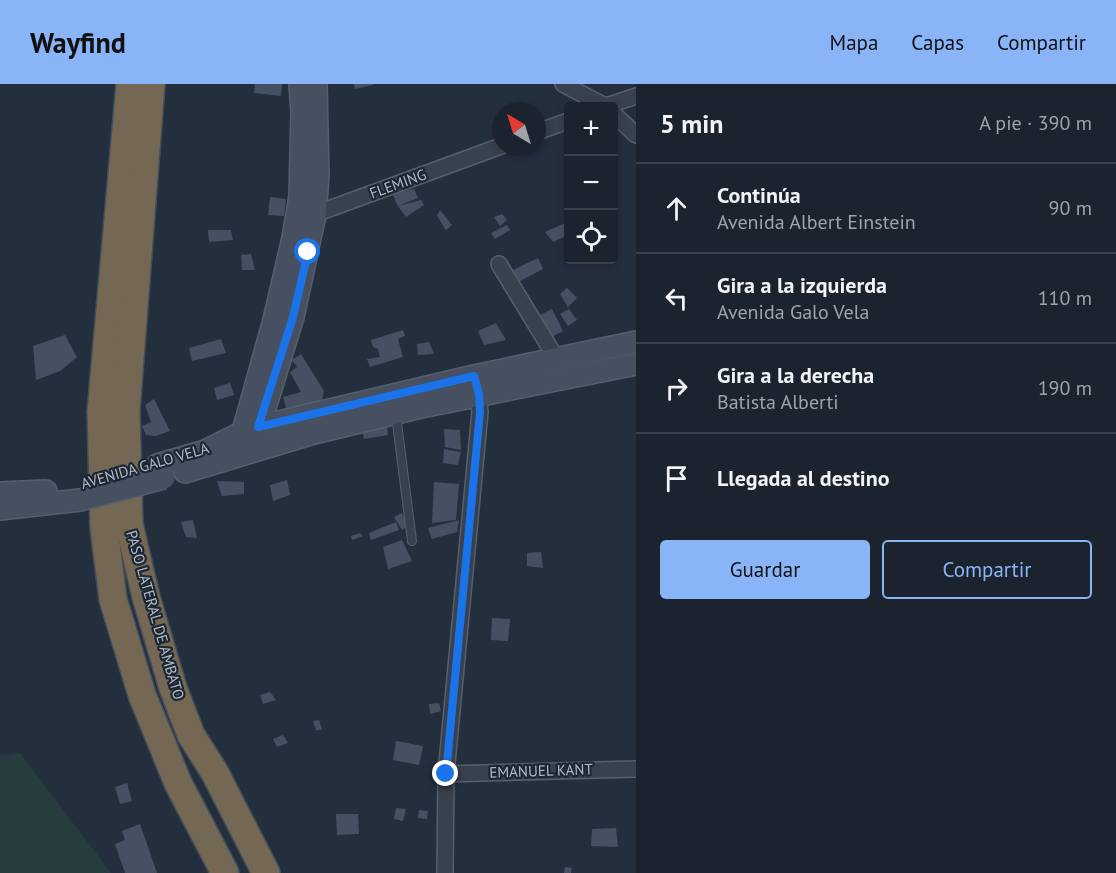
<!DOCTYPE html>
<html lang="es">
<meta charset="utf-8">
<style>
:root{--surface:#1b232e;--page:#242b36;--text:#f1f3f6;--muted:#a0a4aa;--line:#39404a;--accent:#8ab4f8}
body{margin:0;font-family:"PT Sans",sans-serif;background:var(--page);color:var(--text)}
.controls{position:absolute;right:18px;top:18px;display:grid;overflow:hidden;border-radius:6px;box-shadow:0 3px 9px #0003}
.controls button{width:54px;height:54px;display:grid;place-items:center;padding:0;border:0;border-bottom:2px solid var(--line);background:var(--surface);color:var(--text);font:30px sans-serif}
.compass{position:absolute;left:492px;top:18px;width:54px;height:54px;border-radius:50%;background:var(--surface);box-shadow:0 3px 9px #0003;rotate:322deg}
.stop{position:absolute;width:18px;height:18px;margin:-14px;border:4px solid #1a73e8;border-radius:50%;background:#fff}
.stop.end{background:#1a73e8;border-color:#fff;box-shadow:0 2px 6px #0008}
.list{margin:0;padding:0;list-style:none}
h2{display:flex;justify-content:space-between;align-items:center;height:78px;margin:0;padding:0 24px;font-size:26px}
h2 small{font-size:20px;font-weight:400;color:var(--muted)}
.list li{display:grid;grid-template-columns:39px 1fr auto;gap:18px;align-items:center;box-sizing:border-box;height:90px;padding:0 24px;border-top:2px solid var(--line)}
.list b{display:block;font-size:22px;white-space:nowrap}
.list p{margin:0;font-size:20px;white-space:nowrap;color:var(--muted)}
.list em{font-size:20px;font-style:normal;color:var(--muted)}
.actions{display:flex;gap:12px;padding:18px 24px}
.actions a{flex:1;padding:14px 0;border:2px solid var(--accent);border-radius:6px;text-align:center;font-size:21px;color:var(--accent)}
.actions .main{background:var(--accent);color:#111}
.icon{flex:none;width:33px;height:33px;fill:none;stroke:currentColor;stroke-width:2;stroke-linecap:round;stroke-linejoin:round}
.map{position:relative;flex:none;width:636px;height:789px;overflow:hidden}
header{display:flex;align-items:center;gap:36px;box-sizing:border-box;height:84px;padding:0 30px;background:var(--accent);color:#111}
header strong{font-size:28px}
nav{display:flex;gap:33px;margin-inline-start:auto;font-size:21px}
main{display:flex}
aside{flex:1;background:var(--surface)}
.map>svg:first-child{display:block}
.green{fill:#263c3f}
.building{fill:#455162}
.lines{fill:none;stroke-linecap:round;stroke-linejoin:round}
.lane-casing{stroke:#565f6c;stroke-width:10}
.street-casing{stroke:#565f6c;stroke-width:18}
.secondary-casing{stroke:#565f6c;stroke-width:24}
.highway-casing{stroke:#434c59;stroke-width:30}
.lane{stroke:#38414e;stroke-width:8}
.street{stroke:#38414e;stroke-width:15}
.secondary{stroke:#465061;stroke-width:21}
.highway{stroke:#746855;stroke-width:27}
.secondary-bridge-casing{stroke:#565f6c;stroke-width:24;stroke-linecap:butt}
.secondary-bridge{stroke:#465061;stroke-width:21}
.route{stroke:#1a73e8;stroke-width:8}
.labels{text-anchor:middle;stroke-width:4.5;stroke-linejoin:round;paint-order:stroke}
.street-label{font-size:15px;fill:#b4bcc9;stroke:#1d2633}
</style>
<header>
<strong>Wayfind</strong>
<nav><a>Mapa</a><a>Capas</a><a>Compartir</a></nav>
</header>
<main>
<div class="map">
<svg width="636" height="789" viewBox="0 0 636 789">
<rect width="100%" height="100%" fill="#242f3e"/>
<path class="green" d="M 20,669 L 111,789 L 0,789 L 0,672 Z"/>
<g class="building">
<path d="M 255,0 L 282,0 L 281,12 L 254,9 Z"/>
<path d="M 354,0 L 373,0 L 373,1 L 355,5 Z"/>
<path d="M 414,105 L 418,114 L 398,122 L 392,109 Z"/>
<path d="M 270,113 L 286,115 L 284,132 L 268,131 Z"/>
<path d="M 421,116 L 424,121 L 406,133 L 398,122 Z"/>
<path d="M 440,126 L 452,141 L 446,146 L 437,132 Z"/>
<path d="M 502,130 L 507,136 L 500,142 L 494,133 Z"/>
<path d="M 565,139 L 568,151 L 553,158 L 545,148 Z"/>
<path d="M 507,141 L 510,146 L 495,155 L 491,149 Z"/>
<path d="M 208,146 L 231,146 L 233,156 L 209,158 Z"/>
<path d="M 251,170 L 255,186 L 242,186 L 241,171 Z"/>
<path d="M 538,174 L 543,185 L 520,197 L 513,186 Z"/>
<path d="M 567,204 L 577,214 L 568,223 L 560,210 Z"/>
<path d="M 552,225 L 563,247 L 548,255 L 536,233 Z"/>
<path d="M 569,225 L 577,236 L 568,242 L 560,230 Z"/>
<path d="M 496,239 L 506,256 L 484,261 L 478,247 Z"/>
<path d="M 403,246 L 405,252 L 398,255 L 403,273 L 370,283 L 367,275 L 380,273 L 378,265 L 373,263 L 371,256 Z"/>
<path d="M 65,251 L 77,273 L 60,287 L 36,296 L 33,262 Z"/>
<path d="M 221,255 L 226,269 L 192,277 L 189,264 Z"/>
<path d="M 429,258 L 434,270 L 418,271 L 417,260 Z"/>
<path d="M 301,270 L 324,307 L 321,321 L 287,328 L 283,313 L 301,308 L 290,288 L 297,283 L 292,276 Z"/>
<path d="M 230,299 L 234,311 L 217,316 L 214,304 Z"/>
<path d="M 154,315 L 170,347 L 156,352 L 146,351 L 142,342 L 151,338 L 145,321 Z"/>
<path d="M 387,342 L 388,351 L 364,355 L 362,344 Z"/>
<path d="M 444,345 L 460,346 L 461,366 L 445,363 Z"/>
<path d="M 444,365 L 461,368 L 458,381 L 443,379 Z"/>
<path d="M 287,396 L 290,411 L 273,417 L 270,401 Z"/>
<path d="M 217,397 L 244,398 L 244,410 L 222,412 Z"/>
<path d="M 434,398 L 459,400 L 456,436 L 432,439 Z"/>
<path d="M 402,429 L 409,441 L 402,446 L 394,433 Z"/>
<path d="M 193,436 L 197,454 L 186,453 L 181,438 Z"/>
<path d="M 459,436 L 457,448 L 432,455 L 428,444 Z"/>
<path d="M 396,438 L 399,446 L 371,456 L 369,449 Z"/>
<path d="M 360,449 L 363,452 L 352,456 L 351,452 Z"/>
<path d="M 402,456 L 412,477 L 388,485 L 383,463 Z"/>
<path d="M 541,468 L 543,484 L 527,482 L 527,469 Z"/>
<path d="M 492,534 L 510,535 L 508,557 L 491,556 Z"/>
<path d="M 270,608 L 276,616 L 263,620 L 260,611 Z"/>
<path d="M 439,619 L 441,627 L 430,630 L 429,620 Z"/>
<path d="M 319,636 L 322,646 L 316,646 L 313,637 Z"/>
<path d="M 283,651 L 288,659 L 277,663 L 273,655 Z"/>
<path d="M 396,657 L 423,662 L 419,681 L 393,676 Z"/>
<path d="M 127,699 L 132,717 L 120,720 L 115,703 Z"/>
<path d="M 396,724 L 406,725 L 403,737 L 394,735 Z"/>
<path d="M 419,726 L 428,727 L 427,735 L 418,734 Z"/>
<path d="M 336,730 L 358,730 L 359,750 L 337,751 Z"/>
<path d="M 140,740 L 157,789 L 125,789 L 115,760 L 125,756 L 122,747 Z"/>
<path d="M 616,744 L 618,763 L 591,762 L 592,745 Z"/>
<path d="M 565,783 L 572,784 L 571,789 L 564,789 Z"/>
</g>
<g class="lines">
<g class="lane-casing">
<path id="lane" d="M 396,331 L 412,457"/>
</g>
<g class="street-casing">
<g id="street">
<path d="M 563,0 L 605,22"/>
<path d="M 606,22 L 636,12"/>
<path d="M 614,30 L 636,51"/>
<path d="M 537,48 L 568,37"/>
<path d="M 307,133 L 501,62"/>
<path d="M 499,180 L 556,274"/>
<path d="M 446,690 L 636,685"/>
<path d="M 445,789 L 446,690 L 480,328 L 477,302"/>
</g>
</g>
<g class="secondary-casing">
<g id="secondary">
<path d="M 257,350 L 293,233 L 315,131 L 318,91 L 316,0"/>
<path d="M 240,358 L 274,236 L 293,154 L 300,112 L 302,29 L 300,0"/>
<path d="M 157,381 L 205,367 L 243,348 L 258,343 L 474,292 L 636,258"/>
<path d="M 185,388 L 314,349 L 421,323 L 636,280"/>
<path d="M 0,409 L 46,407"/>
<path d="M 0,425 L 80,416"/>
</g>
</g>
<g class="highway-casing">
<g id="highway">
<path d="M 130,0 L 101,328 L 104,444 L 113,515 L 142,611 L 178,699 L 225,789"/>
<path d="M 151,0 L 126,327 L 129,440 L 146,513 L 173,604 L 191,651 L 215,689 L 266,789"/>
</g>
</g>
<use href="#lane" class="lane"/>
<use href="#street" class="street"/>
<use href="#secondary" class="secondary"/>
<use href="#highway" class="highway"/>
<g class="secondary-bridge-casing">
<path id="secondary-bridge" d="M 80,416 L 164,394"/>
</g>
<use href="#secondary-bridge" class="secondary-bridge"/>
</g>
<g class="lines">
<path class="route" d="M 308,168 L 293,233 L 258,343 L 474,292 L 479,310 L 480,328 L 446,690"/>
</g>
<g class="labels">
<g class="street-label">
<text transform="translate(398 100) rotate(-20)" y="5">FLEMING</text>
<text transform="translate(145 382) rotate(-16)" y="5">AVENIDA GALO VELA</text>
<text transform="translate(155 531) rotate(74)" y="5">PASO LATERAL DE AMBATO</text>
<text transform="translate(541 687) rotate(-2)" y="5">EMANUEL KANT</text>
</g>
</g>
</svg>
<div class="controls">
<button>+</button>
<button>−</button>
<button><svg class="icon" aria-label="locate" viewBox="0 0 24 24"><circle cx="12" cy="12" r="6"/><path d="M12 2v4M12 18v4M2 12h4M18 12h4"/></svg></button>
</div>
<svg class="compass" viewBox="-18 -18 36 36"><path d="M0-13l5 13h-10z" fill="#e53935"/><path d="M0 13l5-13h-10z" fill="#a0a4aa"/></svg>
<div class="stop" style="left:308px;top:168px"></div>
<div class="stop end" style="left:446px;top:690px"></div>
</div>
<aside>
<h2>5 min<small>A pie · 390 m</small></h2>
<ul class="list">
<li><svg class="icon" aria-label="ahead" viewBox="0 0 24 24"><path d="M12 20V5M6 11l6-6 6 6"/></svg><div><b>Continúa</b><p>Avenida Albert Einstein</p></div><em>90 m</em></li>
<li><svg class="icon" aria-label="left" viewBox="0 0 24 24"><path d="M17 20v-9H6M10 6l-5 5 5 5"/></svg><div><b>Gira a la izquierda</b><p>Avenida Galo Vela</p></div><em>110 m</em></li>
<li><svg class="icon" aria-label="right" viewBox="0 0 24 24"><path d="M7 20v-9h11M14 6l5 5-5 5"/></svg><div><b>Gira a la derecha</b><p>Batista Alberti</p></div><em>190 m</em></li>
<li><svg class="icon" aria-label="arrive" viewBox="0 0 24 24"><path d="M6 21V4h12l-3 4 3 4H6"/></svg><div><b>Llegada al destino</b></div></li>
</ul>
<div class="actions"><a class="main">Guardar</a><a>Compartir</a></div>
</aside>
</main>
